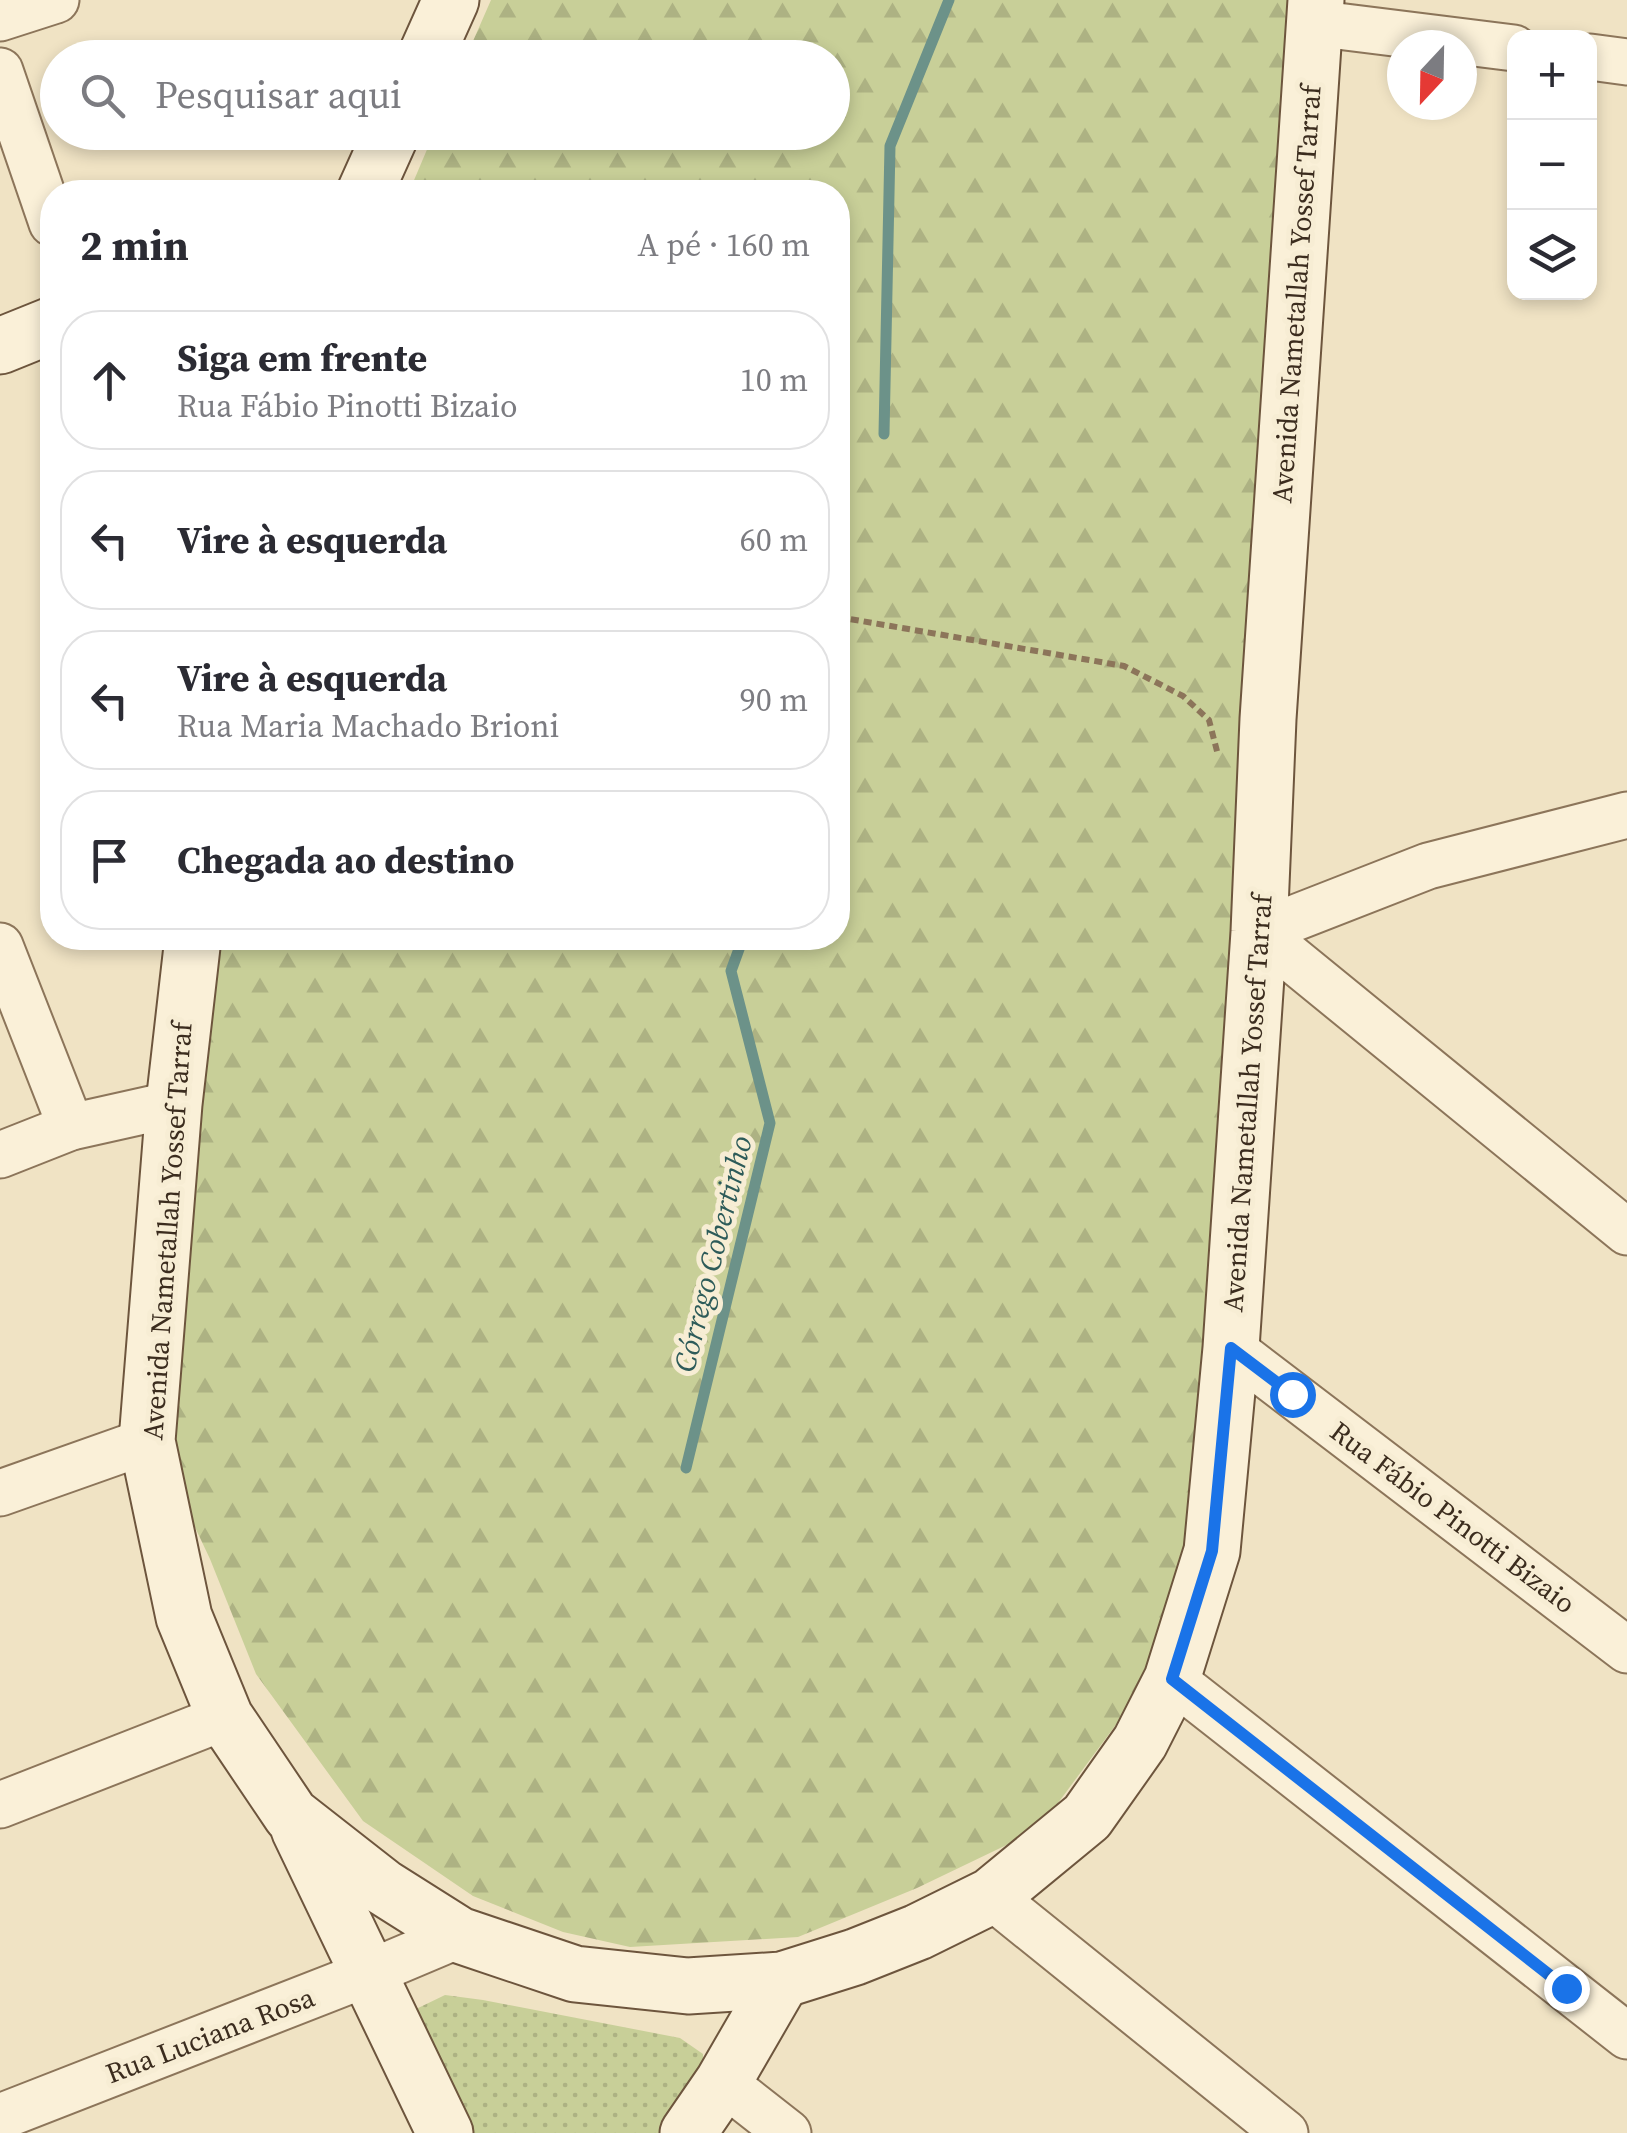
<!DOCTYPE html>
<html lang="pt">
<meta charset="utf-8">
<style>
:root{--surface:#fff;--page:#f7f7f7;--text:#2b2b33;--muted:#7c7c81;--line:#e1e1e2}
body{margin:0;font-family:"Source Serif 4",serif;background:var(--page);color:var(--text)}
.controls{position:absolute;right:30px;top:30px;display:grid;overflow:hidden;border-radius:20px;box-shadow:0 5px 15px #0003}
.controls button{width:90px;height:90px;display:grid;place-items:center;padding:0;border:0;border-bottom:2px solid var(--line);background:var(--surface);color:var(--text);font:50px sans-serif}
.compass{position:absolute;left:1387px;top:30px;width:90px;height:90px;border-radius:50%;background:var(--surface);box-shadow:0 5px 15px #0003;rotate:202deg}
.stop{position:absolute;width:30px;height:30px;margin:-22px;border:8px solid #1a73e8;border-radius:50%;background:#fff}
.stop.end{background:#1a73e8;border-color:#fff;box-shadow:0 2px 10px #0008}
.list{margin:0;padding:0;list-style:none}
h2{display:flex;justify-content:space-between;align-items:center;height:130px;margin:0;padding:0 40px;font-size:42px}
h2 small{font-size:32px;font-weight:400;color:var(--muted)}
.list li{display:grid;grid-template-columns:65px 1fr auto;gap:30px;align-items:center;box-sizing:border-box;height:140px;margin:0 20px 20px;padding:0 20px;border:2px solid var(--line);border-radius:40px}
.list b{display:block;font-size:38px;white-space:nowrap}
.list p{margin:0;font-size:32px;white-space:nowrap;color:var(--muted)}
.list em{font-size:32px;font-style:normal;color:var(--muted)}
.icon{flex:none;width:55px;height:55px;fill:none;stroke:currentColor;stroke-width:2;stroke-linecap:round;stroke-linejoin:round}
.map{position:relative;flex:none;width:1627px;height:2133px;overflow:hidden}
.search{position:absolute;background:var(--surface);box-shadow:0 5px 15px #0003;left:40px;top:40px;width:810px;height:110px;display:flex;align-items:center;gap:25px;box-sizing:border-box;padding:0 35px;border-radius:55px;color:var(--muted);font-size:38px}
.panel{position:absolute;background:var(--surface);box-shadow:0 5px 15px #0003;left:40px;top:180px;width:810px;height:770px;border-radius:40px}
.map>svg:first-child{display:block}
.green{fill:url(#green-dots)}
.forest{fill:url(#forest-firs)}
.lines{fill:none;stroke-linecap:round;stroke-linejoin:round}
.stream{stroke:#6c9289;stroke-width:11}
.street-casing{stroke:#8c755a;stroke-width:49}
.secondary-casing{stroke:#6d553d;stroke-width:59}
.path{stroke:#8c755a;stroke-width:6;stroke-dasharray:8 5;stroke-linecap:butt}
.street{stroke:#faf0d8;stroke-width:45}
.secondary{stroke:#faf0d8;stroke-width:55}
.route{stroke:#1a73e8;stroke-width:12}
.labels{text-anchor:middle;stroke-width:10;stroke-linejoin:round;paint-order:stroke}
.street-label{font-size:28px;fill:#3b2c1e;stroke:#f7edd4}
.water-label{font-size:30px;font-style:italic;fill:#2d5b59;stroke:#f7edd4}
</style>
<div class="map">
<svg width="1627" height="2133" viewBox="0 0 1627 2133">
<defs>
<pattern id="green-dots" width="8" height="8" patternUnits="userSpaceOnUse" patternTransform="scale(2.5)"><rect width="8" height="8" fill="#c8cf98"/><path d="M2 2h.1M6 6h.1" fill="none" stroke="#adb283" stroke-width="1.8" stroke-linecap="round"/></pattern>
<pattern id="forest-firs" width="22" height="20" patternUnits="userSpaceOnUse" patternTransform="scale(2.5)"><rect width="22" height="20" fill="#c8cf98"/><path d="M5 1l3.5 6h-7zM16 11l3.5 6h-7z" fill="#adb283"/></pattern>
</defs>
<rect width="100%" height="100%" fill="#f0e3c4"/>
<path class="green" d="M 445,1995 L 483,2000 L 680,2038 L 703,2054 L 703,2079 L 667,2133 L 460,2133 L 414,2010 Z"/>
<path class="forest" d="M 491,0 L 1290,0 L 1197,1550 L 1132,1703 L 1038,1830 L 917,1888 L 798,1937 L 630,1947 L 563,1932 L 473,1896 L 363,1821 L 256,1674 L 210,1559 L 167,1468 L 213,938 L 838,938 L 838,192 L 409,192 L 434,133 L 832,132 L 832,58 L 466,57 Z"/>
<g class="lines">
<g class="stream">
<path d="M 884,434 L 890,146 L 949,0"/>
<path d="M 686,1468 L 770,1123 L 731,971 L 743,938"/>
</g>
<g class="street-casing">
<g id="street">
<path d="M 0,18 L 56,0"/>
<path d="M 1313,23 L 1514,48"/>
<path d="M 1590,57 L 1627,62"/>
<path d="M 0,71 L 52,223"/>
<path d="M 1627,815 L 1428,866 L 1259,932 L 1627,1232"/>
<path d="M 0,946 L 71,1127"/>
<path d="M 0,1155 L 71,1127 L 174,1104"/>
<path d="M 1231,1348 L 1627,1650"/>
<path d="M 0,1493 L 147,1441"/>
<path d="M 1172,1679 L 1627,2036"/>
<path d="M 0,1805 L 225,1717"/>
<path d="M 991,1896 L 1285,2133"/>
<path d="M 723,2082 L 788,2133"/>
<path d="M 0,2117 L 369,1973 L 459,1935"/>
</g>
</g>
<g class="secondary-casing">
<g id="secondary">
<path d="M 425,58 L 451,0"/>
<path d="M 365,192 L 392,132"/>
<path d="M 0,346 L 52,325"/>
<path d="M 193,938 L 174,1104 L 147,1441 L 184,1617 L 225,1717 L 291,1815 L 383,1887 L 459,1935 L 575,1974 L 688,1986 L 782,1980 L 855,1957 L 918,1932 L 991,1896 L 1087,1817 L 1140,1742 L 1172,1679 L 1212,1551 L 1231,1348 L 1259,932 L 1268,719 L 1316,0"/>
<path d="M 299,1829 L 445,2133"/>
<path d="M 688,2133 L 723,2082 L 782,1980"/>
</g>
</g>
<path class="path" d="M 838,617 L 1124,666 L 1183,696 L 1209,720 L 1218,755"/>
<use href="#street" class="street"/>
<use href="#secondary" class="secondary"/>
</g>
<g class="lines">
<path class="route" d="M 1292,1394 L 1231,1348 L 1212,1551 L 1172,1679 L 1566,1988"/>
</g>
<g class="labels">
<g class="street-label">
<text transform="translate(1296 294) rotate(-86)" y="10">Avenida Nametallah Yossef Tarraf</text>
<text transform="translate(1247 1103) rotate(-86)" y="10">Avenida Nametallah Yossef Tarraf</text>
<text transform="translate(167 1231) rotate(-86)" y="10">Avenida Nametallah Yossef Tarraf</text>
<text transform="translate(1453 1517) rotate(37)" y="10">Rua Fábio Pinotti Bizaio</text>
<text transform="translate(210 2035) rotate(-21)" y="10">Rua Luciana Rosa</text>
</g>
<g class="water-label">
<text transform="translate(713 1254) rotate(-76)" y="10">Córrego Cobertinho</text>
</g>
</g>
</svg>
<div class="controls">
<button>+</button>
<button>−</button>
<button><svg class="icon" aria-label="layers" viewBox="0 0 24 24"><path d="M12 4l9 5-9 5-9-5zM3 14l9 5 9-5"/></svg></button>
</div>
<svg class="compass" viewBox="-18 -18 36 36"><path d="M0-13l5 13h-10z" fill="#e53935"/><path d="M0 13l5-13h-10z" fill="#7c7c81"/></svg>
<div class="stop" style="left:1292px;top:1394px"></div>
<div class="stop end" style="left:1566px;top:1988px"></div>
<div class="search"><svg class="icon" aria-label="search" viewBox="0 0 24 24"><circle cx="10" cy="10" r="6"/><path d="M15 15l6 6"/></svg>Pesquisar aqui</div>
<section class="panel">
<h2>2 min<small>A pé · 160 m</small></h2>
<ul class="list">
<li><svg class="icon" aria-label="ahead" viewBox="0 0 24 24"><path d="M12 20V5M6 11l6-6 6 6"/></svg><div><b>Siga em frente</b><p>Rua Fábio Pinotti Bizaio</p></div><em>10 m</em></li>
<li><svg class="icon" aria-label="left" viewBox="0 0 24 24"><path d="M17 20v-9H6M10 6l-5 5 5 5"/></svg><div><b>Vire à esquerda</b></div><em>60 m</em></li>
<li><svg class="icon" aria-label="left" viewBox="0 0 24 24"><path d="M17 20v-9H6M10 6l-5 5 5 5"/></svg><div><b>Vire à esquerda</b><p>Rua Maria Machado Brioni</p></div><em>90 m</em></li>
<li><svg class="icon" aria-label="arrive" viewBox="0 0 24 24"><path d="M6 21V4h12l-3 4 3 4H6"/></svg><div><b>Chegada ao destino</b></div></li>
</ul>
</section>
</div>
